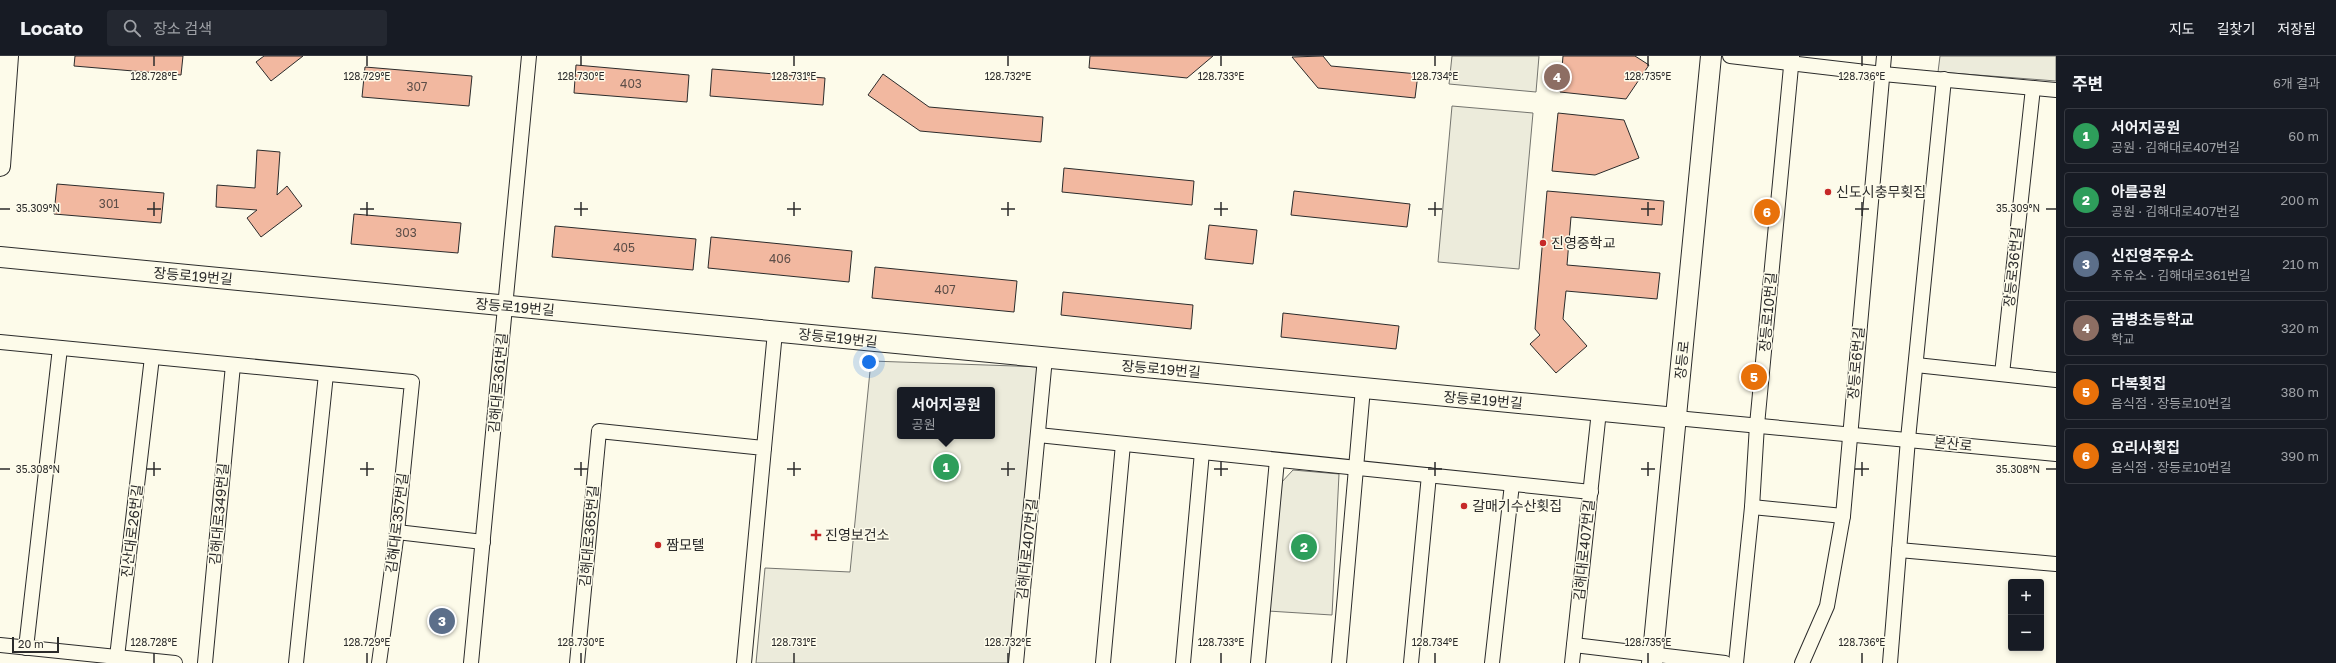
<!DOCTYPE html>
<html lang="ko">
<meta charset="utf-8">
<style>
:root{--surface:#171b24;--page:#242831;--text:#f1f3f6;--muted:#9ea1a6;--line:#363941;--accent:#d93025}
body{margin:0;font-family:"Golos Text","Noto Sans KR",sans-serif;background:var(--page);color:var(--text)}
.controls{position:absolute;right:12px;bottom:12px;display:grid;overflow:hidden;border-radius:4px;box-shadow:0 2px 6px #0003}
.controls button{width:36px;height:36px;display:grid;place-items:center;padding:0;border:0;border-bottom:1px solid var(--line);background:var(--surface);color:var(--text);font:20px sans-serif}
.scale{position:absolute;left:12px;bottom:10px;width:47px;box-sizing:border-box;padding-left:4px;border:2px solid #2b2b2b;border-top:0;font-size:11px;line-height:14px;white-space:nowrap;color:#2b2b2b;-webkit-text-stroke:3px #fdfbea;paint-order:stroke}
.you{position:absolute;left:869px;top:306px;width:14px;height:14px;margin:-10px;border:3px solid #fff;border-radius:50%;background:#1a73e8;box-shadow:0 0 0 6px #1a73e833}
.badge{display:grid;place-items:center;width:26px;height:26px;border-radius:50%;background:var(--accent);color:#fff;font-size:13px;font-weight:700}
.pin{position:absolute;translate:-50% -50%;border:2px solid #fff;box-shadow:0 1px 4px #0006}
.popup{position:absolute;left:897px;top:331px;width:98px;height:52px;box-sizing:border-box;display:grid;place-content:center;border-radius:4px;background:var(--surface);filter:drop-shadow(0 1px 3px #0005);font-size:13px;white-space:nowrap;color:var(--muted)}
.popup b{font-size:15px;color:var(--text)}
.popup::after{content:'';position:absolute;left:50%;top:100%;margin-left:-8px;border:8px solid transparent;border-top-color:var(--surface)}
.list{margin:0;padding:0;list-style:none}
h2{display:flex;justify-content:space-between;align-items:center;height:52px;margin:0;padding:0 16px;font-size:17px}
h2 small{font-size:13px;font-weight:400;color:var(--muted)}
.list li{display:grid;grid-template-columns:26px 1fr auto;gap:12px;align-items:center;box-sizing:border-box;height:56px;margin:0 8px 8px;padding:0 8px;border:1px solid var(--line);border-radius:4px}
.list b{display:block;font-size:15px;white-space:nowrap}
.list p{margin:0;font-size:13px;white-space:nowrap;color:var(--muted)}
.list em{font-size:13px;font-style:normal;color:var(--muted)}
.icon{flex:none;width:22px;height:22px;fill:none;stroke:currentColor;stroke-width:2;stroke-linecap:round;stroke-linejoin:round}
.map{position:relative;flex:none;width:2056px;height:607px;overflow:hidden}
header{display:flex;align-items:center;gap:24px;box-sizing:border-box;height:56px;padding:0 20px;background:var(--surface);border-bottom:1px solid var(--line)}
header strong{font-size:19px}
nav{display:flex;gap:22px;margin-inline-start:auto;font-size:14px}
.search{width:280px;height:36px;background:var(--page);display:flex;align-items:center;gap:10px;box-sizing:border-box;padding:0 14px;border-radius:4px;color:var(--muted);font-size:15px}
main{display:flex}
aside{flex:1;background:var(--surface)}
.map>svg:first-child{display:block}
.green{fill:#ecebdb;stroke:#74746e;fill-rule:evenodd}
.building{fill:#f2b8a0;stroke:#2b2b2b}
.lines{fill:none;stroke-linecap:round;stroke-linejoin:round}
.street-casing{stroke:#2b2b2b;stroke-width:16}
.secondary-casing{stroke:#2b2b2b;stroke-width:22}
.street{stroke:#fdfbea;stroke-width:14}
.secondary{stroke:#fdfbea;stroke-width:20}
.ticks{fill:none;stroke:#2b2b2b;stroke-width:1.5}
.poi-dot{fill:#c62828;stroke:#fdfbea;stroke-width:1.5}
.labels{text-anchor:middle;stroke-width:3;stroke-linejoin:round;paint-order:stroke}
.number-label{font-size:12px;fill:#5d4e48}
.poi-label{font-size:14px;fill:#2b2b2b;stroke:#fdfbea;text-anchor:start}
.street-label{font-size:14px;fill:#2b2b2b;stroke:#fdfbea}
.ticks-label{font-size:10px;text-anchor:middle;fill:#2b2b2b;stroke:#fdfbea;stroke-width:3;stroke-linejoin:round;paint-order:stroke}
</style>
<header>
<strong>Locato</strong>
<div class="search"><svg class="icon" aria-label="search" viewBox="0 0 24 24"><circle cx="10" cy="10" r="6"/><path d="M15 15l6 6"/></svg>장소 검색</div>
<nav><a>지도</a><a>길찾기</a><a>저장됨</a></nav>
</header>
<main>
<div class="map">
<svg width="2056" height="607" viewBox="0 0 2056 607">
<rect width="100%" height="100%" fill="#fdfbea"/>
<g class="green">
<path d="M 1452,0 L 1539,0 L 1536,36 L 1449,28 Z"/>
<path d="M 1940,0 L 2056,0 L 2056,25 L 1938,16 Z"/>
<path d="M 1452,50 L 1533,57 L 1519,213 L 1438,206 Z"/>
<path d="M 871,305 L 1043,311 L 1009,607 L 756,607 L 765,512 L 850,516 ZM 900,334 L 992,334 L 992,380 L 900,380 Z"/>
<path d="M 1293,414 L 1339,418 L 1332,559 L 1268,555 L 1280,428 Z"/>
</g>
<g class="building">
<path d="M 75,0 L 183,0 L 181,19 L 74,10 Z"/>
<path d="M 264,0 L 303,0 L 271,25 L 256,6 Z"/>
<path d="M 1090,0 L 1213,0 L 1187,22 L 1089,12 Z"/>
<path d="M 1323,0 L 1331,10 L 1418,18 L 1415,42 L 1318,32 L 1292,1 Z"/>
<path d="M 1563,0 L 1635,0 L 1649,9 L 1626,43 L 1560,36 Z"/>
<path d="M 576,9 L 689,19 L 687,46 L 574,37 Z"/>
<path d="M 365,11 L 472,20 L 469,50 L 362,41 Z"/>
<path d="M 712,13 L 825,22 L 823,49 L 710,40 Z"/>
<path d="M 883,18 L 929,51 L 1043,61 L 1041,86 L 920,75 L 868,39 Z"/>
<path d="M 1558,57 L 1624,64 L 1639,102 L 1595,119 L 1552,115 Z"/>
<path d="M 257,94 L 280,96 L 277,139 L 287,130 L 302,150 L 261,181 L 247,162 L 257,154 L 216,151 L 217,129 L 255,132 Z"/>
<path d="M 1064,112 L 1194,125 L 1192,149 L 1062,136 Z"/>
<path d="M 57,128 L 164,137 L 161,167 L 54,158 Z"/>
<path d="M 1294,135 L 1410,148 L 1407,171 L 1291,159 Z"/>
<path d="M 1547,135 L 1664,145 L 1662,169 L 1571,161 L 1567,209 L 1660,217 L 1657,243 L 1566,235 L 1563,263 L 1587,290 L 1556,317 L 1530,288 L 1540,279 L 1535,273 Z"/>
<path d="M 354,158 L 461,167 L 458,197 L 351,188 Z"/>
<path d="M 1209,169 L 1257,174 L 1253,208 L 1205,203 Z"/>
<path d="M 555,170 L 696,183 L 693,214 L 552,201 Z"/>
<path d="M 711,181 L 852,195 L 849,226 L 708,212 Z"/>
<path d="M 875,211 L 1017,225 L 1014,256 L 872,242 Z"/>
<path d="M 1063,236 L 1193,249 L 1191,273 L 1061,259 Z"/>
<path d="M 1283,257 L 1399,270 L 1396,293 L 1281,281 Z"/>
</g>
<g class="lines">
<g class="street-casing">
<g id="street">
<path d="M 1730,0 L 1883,18 L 2056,34"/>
<path d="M 0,286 L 412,326 L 397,476 L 379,607"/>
<path d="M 1916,309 L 2056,324"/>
<path d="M 2002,318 L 2033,32"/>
<path d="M 1676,362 L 2056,398"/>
<path d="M 1038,379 L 1591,436"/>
<path d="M 764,392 L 775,276"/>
<path d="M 1752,451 L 1843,460"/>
<path d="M 397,476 L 483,486"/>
<path d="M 1899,494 L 2056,508"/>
<path d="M 0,589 L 175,607"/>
<path d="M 1574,589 L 1725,607"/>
<path d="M 26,592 L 60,292"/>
<path d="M 117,601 L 152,301"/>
<path d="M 205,607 L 233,309"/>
<path d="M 296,607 L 326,318"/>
<path d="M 471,607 L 529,0"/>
<path d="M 577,607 L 599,375 L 764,392 L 744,607"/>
<path d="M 1016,607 L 1045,302"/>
<path d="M 1103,607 L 1123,388"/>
<path d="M 1183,607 L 1202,396"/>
<path d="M 1258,607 L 1277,404"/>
<path d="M 1339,607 L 1363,332"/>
<path d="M 1411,607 L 1429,419"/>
<path d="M 1492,607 L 1512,428"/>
<path d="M 1572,607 L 1599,355"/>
<path d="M 1736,607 L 1752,451 L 1757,369 L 1792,0"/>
<path d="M 1802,607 L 1827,550 L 1843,460 L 1884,0"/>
<path d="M 1890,607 L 1908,383 L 1944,23"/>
</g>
</g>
<g class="secondary-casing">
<g id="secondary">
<path d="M 0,110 L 8,0"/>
<path d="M 0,201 L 1676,362"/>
<path d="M 1652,607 L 1711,0"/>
</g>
</g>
<use href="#street" class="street"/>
<use href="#secondary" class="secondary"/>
</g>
<path class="ticks" d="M 154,0 L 154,10M 367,0 L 367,10M 581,0 L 581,10M 794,0 L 794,10M 1008,0 L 1008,10M 1221,0 L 1221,10M 1435,0 L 1435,10M 1648,0 L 1648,10M 1862,0 L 1862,10M 154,146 L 154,160M 367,146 L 367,160M 581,146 L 581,160M 794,146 L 794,160M 1008,146 L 1008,160M 1221,146 L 1221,160M 1435,146 L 1435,160M 1648,146 L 1648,160M 1862,146 L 1862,160M 0,153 L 10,153M 147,153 L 161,153M 360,153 L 374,153M 574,153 L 588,153M 787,153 L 801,153M 1001,153 L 1015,153M 1214,153 L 1228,153M 1428,153 L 1442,153M 1641,153 L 1655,153M 1855,153 L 1869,153M 2046,153 L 2056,153M 154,406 L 154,420M 367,406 L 367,420M 581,406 L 581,420M 794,406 L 794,420M 1008,406 L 1008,420M 1221,406 L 1221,420M 1435,406 L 1435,420M 1648,406 L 1648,420M 1862,406 L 1862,420M 0,413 L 10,413M 147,413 L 161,413M 360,413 L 374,413M 574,413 L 588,413M 787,413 L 801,413M 1001,413 L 1015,413M 1214,413 L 1228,413M 1428,413 L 1442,413M 1641,413 L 1655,413M 1855,413 L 1869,413M 2046,413 L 2056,413M 154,597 L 154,607M 367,597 L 367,607M 581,597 L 581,607M 794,597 L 794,607M 1008,597 L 1008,607M 1221,597 L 1221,607M 1435,597 L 1435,607M 1648,597 L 1648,607M 1862,597 L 1862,607"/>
<g class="poi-dot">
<circle cx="1828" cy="136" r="4"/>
<circle cx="1543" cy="187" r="4"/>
<circle cx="1464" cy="450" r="4"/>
<path d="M814 473h4v4h4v4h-4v4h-4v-4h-4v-4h4z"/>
<circle cx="658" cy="489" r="4"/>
</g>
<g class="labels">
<g class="number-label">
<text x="631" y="32">403</text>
<text x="417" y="35">307</text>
<text x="109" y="152">301</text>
<text x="406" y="181">303</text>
<text x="624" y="196">405</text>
<text x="780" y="207">406</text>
<text x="945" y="238">407</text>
</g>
<g class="poi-label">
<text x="1836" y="141">신도시충무횟집</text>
<text x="1551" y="192">진영중학교</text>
<text x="1472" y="455">갈매기수산횟집</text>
<text x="825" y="484">진영보건소</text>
<text x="666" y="494">짬모텔</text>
</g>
<g class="street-label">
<text transform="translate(2013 211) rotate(-84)" y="5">장등로36번길</text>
<text transform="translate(193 220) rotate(5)" y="5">장등로19번길</text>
<text transform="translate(515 251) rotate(5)" y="5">장등로19번길</text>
<text transform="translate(1768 256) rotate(-85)" y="5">장등로10번길</text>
<text transform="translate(838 282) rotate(6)" y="5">장등로19번길</text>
<text transform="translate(1682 304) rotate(-84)" y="5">장등로</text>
<text transform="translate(1856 307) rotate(-85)" y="5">장등로6번길</text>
<text transform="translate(1161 313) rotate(5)" y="5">장등로19번길</text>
<text transform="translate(498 327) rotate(-85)" y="5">김해대로361번길</text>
<text transform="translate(1483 344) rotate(5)" y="5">장등로19번길</text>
<text transform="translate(1953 388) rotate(6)" y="5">본산로</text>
<text transform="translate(219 458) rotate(-85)" y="5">김해대로349번길</text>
<text transform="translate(397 467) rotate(-83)" y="5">김해대로357번길</text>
<text transform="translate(132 475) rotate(-83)" y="5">진산대로26번길</text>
<text transform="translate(589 480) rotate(-85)" y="5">김해대로365번길</text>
<text transform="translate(1027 493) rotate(-84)" y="5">김해대로407번길</text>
<text transform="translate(1584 494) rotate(-84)" y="5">김해대로407번길</text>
</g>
</g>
<g class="ticks-label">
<text x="154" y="24">128.728°E</text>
<text x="367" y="24">128.729°E</text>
<text x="581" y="24">128.730°E</text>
<text x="794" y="24">128.731°E</text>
<text x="1008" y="24">128.732°E</text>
<text x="1221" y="24">128.733°E</text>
<text x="1435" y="24">128.734°E</text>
<text x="1648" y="24">128.735°E</text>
<text x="1862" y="24">128.736°E</text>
<text x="38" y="156">35.309°N</text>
<text x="2018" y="156">35.309°N</text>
<text x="38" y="417">35.308°N</text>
<text x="2018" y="417">35.308°N</text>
<text x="154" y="590">128.728°E</text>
<text x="367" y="590">128.729°E</text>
<text x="581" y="590">128.730°E</text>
<text x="794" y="590">128.731°E</text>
<text x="1008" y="590">128.732°E</text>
<text x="1221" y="590">128.733°E</text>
<text x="1435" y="590">128.734°E</text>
<text x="1648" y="590">128.735°E</text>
<text x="1862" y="590">128.736°E</text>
</g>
</svg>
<div class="controls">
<button>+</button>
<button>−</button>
</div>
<div class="scale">20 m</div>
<div class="you"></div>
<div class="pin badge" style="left:946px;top:411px;background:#2e9e5b">1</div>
<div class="popup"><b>서어지공원</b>공원</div>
<div class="pin badge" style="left:1304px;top:491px;background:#2e9e5b">2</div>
<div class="pin badge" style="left:442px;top:565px;background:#5c6f8a">3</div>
<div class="pin badge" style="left:1557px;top:21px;background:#8d6e63">4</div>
<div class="pin badge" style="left:1754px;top:321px;background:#e8710a">5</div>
<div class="pin badge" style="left:1767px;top:156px;background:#e8710a">6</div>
</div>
<aside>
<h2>주변<small>6개 결과</small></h2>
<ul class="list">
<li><span class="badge" style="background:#2e9e5b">1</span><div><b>서어지공원</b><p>공원 · 김해대로407번길</p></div><em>60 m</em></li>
<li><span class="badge" style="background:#2e9e5b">2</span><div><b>아름공원</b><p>공원 · 김해대로407번길</p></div><em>200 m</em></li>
<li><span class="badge" style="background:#5c6f8a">3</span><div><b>신진영주유소</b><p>주유소 · 김해대로361번길</p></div><em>210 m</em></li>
<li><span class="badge" style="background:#8d6e63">4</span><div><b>금병초등학교</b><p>학교</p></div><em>320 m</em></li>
<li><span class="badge" style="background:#e8710a">5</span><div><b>다복횟집</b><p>음식점 · 장등로10번길</p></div><em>380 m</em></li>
<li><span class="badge" style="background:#e8710a">6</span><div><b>요리사횟집</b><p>음식점 · 장등로10번길</p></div><em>390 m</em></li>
</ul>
</aside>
</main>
